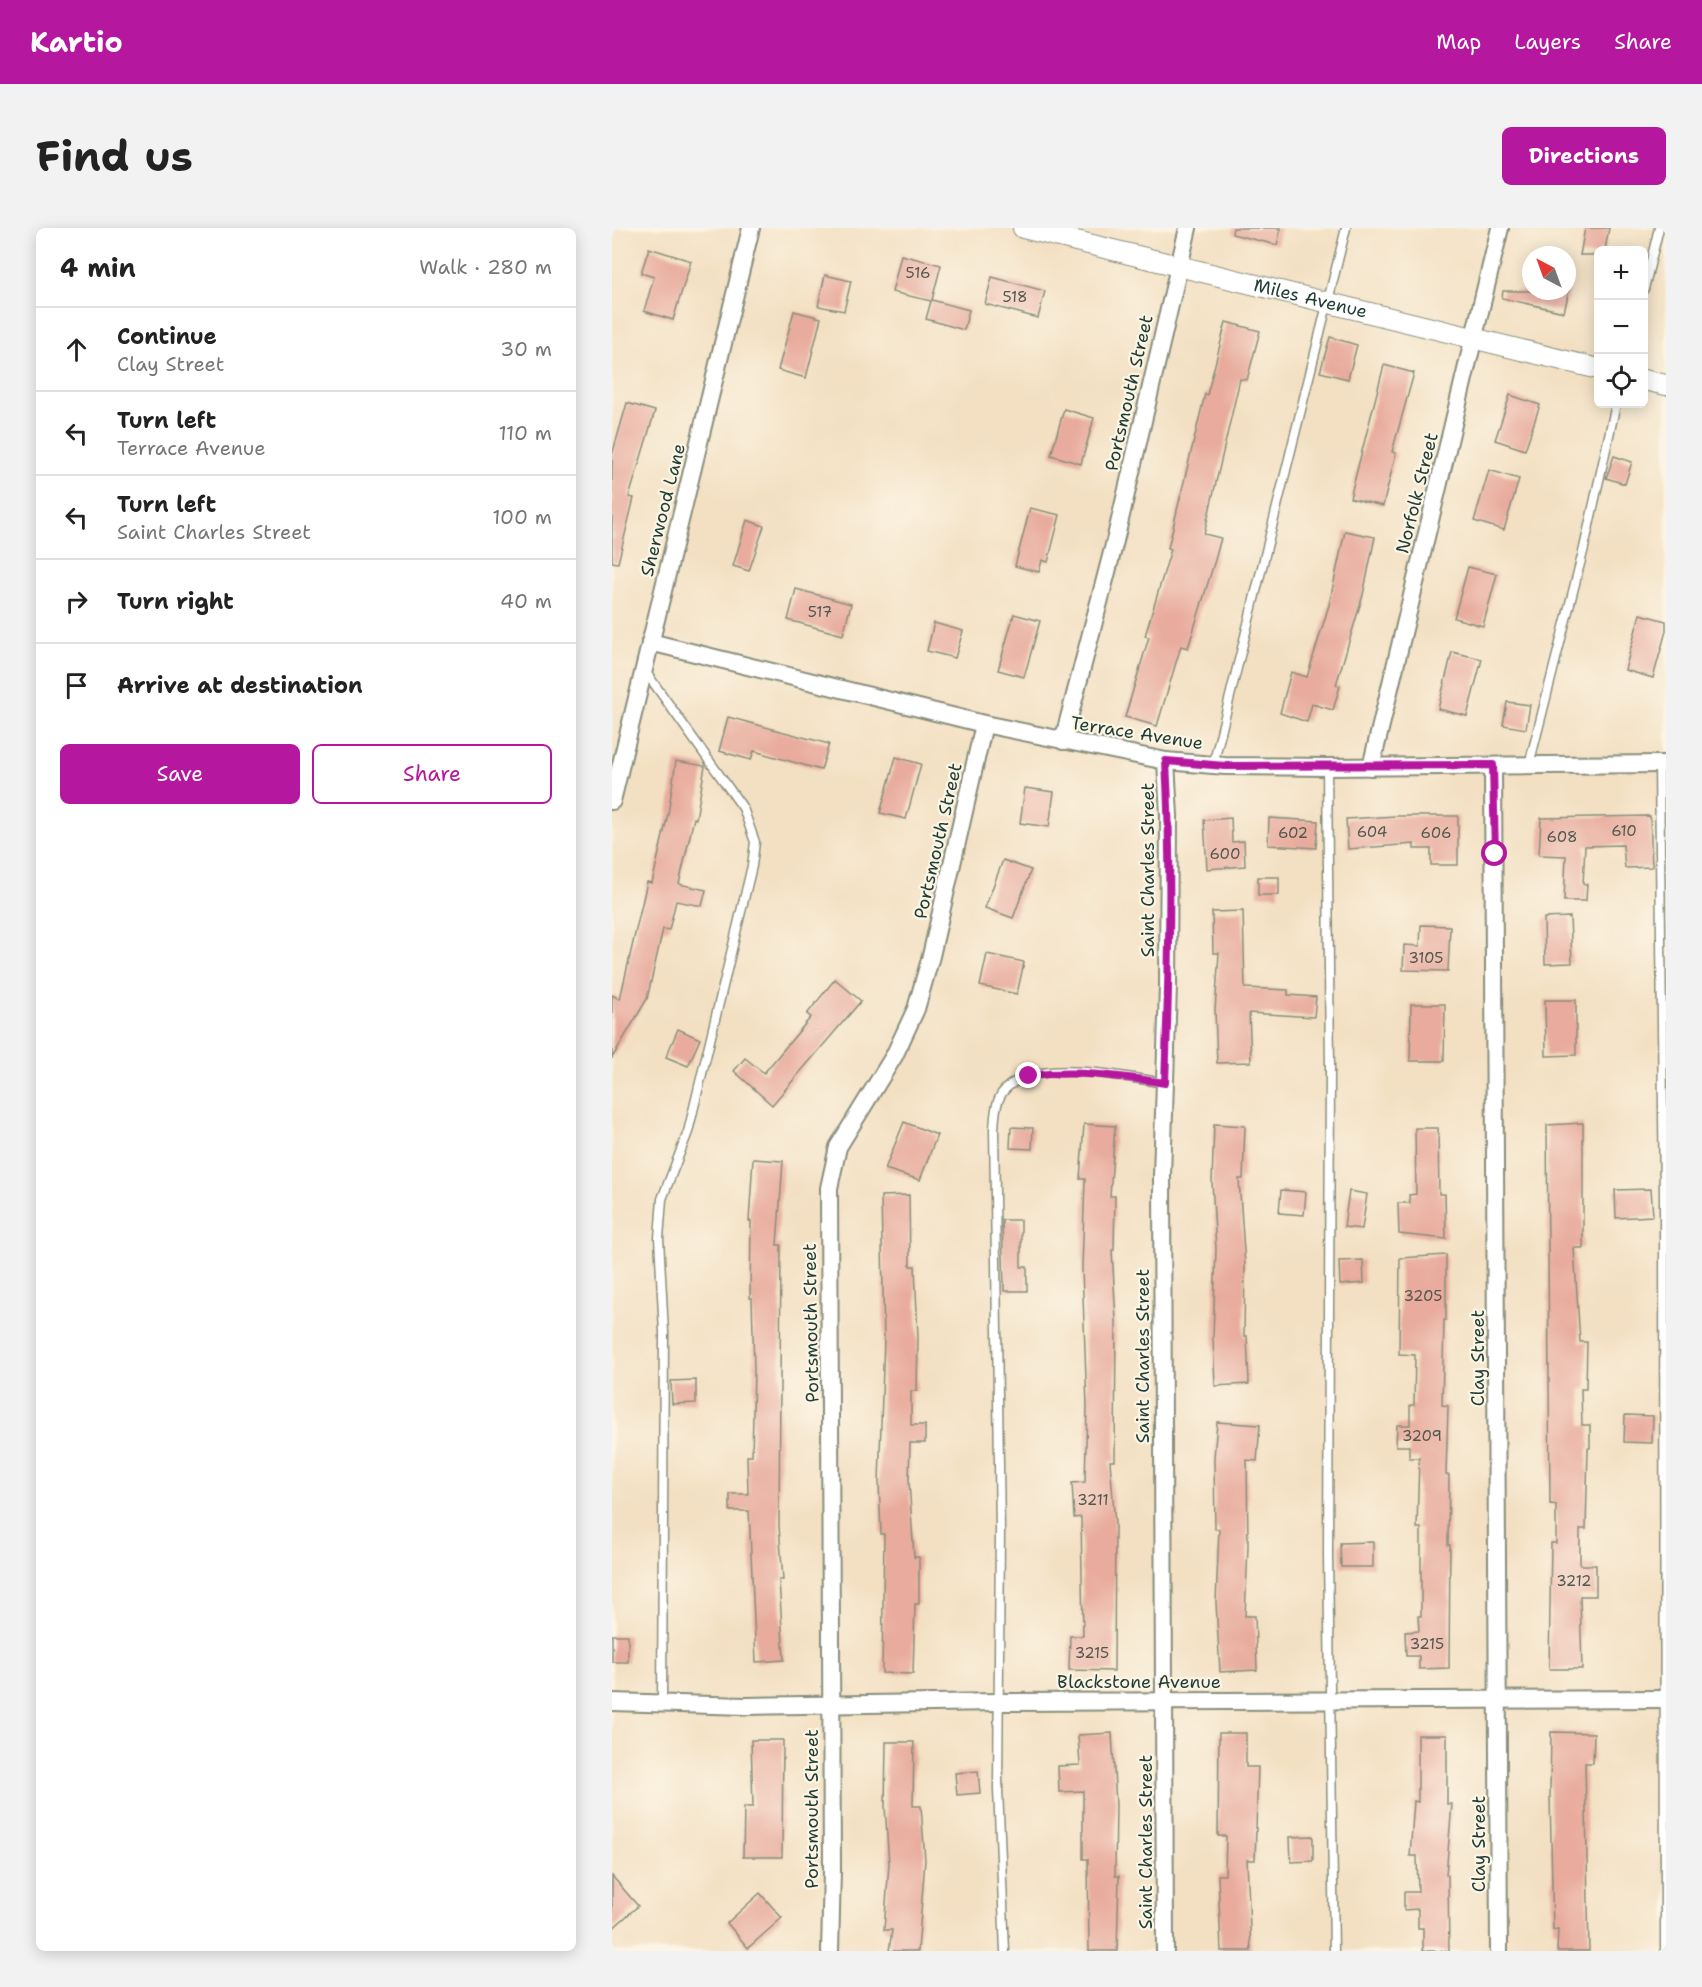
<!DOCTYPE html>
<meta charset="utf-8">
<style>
:root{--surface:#fff;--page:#f2f2f2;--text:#222;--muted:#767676;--line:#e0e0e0;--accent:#b5179e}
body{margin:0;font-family:"Shantell Sans",sans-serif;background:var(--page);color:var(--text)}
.controls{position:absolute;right:18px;top:18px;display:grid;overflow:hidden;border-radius:9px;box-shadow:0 3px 15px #0003}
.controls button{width:54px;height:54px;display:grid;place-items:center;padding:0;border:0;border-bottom:2px solid var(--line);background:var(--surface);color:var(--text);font:30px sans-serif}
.compass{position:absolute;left:910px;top:18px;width:54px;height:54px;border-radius:50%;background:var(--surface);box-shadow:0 3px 15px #0003;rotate:319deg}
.stop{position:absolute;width:18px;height:18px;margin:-14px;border:4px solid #b5179e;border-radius:50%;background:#fff}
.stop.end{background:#b5179e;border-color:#fff;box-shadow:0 2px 6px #0008}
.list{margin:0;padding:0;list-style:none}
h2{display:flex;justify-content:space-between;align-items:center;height:78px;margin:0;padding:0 24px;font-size:26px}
h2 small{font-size:20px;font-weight:400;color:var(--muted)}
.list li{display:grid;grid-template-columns:39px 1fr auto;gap:18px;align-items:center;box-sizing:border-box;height:84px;padding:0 24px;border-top:2px solid var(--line)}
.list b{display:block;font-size:22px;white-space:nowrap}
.list p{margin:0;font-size:20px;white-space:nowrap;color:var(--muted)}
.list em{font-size:20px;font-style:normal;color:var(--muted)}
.actions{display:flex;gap:12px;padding:18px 24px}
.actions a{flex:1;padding:14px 0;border:2px solid var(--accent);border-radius:9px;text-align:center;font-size:21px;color:var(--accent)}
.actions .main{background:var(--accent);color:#fff}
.icon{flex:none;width:33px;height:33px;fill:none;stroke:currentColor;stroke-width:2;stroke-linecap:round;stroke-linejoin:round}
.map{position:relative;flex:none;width:1054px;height:1723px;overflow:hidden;border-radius:9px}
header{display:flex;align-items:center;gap:36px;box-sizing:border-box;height:84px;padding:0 30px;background:var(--accent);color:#fff}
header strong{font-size:28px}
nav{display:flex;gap:33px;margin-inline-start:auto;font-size:21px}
.intro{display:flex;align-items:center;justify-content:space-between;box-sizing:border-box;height:144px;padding:0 36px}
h1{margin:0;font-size:42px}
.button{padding:15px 27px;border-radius:9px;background:var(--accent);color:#fff;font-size:21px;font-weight:700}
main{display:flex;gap:36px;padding:0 36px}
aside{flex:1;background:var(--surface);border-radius:9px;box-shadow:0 3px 15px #0003}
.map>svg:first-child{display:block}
.building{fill:#e8ab9d}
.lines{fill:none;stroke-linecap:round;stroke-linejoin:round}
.service-casing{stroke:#898e7c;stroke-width:11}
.minor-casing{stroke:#898e7c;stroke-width:20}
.tertiary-casing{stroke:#898e7c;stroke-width:22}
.service{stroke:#fff;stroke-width:8}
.minor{stroke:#fff;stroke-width:16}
.tertiary{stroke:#fff;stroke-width:20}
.route{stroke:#b5179e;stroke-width:8}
.labels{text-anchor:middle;stroke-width:4.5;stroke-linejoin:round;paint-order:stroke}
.number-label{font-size:15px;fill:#51584e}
.street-label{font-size:18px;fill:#1f3d34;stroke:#fcf5e5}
</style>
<header>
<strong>Kartio</strong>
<nav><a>Map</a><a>Layers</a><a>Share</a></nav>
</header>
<div class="intro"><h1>Find us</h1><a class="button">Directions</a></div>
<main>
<aside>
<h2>4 min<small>Walk · 280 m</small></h2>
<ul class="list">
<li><svg class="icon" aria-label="ahead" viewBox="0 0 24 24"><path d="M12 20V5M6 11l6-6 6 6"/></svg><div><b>Continue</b><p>Clay Street</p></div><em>30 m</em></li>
<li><svg class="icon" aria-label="left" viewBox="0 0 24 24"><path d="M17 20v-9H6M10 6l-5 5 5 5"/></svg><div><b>Turn left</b><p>Terrace Avenue</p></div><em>110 m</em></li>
<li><svg class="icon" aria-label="left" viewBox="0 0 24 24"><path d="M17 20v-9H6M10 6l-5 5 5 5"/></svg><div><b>Turn left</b><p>Saint Charles Street</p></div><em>100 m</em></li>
<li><svg class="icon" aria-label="right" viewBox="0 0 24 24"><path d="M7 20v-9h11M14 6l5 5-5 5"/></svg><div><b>Turn right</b></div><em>40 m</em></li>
<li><svg class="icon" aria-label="arrive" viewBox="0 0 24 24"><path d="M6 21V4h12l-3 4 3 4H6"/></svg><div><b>Arrive at destination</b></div></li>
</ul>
<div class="actions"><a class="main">Save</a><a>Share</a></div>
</aside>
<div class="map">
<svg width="1054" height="1723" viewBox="0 0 1054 1723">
<rect width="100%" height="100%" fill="#fcf5e5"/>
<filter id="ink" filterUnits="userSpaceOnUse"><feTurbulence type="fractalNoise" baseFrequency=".0167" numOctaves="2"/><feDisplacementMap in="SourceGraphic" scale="12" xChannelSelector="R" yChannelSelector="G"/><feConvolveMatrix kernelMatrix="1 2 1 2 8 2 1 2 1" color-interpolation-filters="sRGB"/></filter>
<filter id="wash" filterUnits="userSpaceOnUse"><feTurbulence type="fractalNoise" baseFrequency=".008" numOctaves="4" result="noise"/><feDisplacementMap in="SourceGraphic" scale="24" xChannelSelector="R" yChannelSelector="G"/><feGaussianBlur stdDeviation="1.35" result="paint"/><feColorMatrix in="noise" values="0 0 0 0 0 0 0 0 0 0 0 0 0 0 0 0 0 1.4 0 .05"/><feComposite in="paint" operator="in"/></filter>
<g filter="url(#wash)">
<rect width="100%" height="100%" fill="#f3e0c3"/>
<g id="blocks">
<g class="building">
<path d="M 621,0 L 669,0 L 665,17 L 620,6 Z"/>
<path d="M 973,0 L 997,0 L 993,22 L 987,22 L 987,27 L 968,27 Z"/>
<path d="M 37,20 L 79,33 L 61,92 L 32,83 L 42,49 L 29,45 Z"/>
<path d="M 289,27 L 329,37 L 320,72 L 357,82 L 352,102 L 314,91 L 319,73 L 280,64 Z"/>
<path d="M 213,47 L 239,53 L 232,83 L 206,78 Z"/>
<path d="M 380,49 L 433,63 L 426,90 L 373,76 Z"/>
<path d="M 891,63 L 957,63 L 952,84 L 890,70 Z"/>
<path d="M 182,83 L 209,90 L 194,150 L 166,142 Z"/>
<path d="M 614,94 L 648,103 L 635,152 L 628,151 L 592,306 L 609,310 L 603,332 L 576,420 L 569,418 L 545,498 L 513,489 L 537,409 L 533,408 L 559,321 L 556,320 L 593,166 L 595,167 Z"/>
<path d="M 718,109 L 745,117 L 736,151 L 708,144 Z"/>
<path d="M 772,137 L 802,145 L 780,224 L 784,225 L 771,278 L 738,270 Z"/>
<path d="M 898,167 L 928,177 L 913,222 L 883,212 Z"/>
<path d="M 15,175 L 43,183 L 17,269 L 22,270 L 6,335 L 0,334 L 0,227 Z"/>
<path d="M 452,181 L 482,190 L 469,236 L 439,227 Z"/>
<path d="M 1002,228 L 1020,234 L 1013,256 L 994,250 Z"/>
<path d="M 877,242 L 907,251 L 892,302 L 862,293 Z"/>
<path d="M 418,280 L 448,287 L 436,334 L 430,332 L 427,344 L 403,338 Z"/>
<path d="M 135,292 L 152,298 L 137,343 L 121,338 Z"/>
<path d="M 733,303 L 763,309 L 751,367 L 724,457 L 728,458 L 721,482 L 700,476 L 695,494 L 668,485 L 679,444 L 695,449 L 717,377 Z"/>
<path d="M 856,339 L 885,346 L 871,398 L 842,390 Z"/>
<path d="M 184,361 L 239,376 L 231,407 L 176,392 Z"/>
<path d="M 402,386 L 428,393 L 412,449 L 386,442 Z"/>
<path d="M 1028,386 L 1054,393 L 1054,403 L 1041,450 L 1013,442 Z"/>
<path d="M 322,395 L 351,403 L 343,430 L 315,423 Z"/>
<path d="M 840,424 L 870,431 L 855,488 L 826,481 Z"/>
<path d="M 895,474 L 918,477 L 914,501 L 891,497 Z"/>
<path d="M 116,489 L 217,516 L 209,542 L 142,523 L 139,532 L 107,523 Z"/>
<path d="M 284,529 L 309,536 L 294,591 L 268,585 Z"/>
<path d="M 64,533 L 93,538 L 84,591 L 82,590 L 67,656 L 94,662 L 90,678 L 64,673 L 57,702 L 51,701 L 35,771 L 0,830 L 0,767 L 8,771 L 35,654 L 40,655 L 56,586 Z"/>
<path d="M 413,560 L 442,564 L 437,599 L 408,595 Z"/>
<path d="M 784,588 L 846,588 L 846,637 L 819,637 L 819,621 L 802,621 L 802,616 L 736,621 L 734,591 Z"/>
<path d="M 1038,588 L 1040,639 L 1013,640 L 1011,617 L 973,618 L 971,656 L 975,656 L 974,673 L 952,673 L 954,628 L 927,627 L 929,590 Z"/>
<path d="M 619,590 L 620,614 L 632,613 L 633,638 L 595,641 L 592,592 Z"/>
<path d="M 657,590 L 706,593 L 704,620 L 656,617 Z"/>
<path d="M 391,632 L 419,642 L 401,690 L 373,680 Z"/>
<rect x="646" y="649" width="21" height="18"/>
<path d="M 631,683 L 633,760 L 676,762 L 676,767 L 704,769 L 702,789 L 637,785 L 639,834 L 605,835 L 603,782 L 607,725 L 601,725 L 600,684 Z"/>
<path d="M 958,689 L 960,735 L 933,736 L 932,690 Z"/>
<path d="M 809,697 L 838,698 L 836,743 L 791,742 L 792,717 L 808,718 Z"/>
<path d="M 375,726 L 412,734 L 405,766 L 368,758 Z"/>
<path d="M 223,751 L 249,773 L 160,877 L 122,843 L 133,830 L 152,845 L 199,789 L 195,786 Z"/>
<path d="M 933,772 L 964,772 L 964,827 L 934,828 Z"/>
<path d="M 799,776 L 833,776 L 832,833 L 798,833 Z"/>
<path d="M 66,801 L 88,811 L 76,838 L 54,829 Z"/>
<path d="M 292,894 L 325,907 L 308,952 L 273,941 Z"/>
<path d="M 971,895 L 971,1020 L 962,1020 L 968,1114 L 975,1114 L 974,1161 L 969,1161 L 970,1197 L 978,1197 L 978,1220 L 976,1220 L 974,1301 L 968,1301 L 968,1337 L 984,1337 L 984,1368 L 968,1368 L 970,1441 L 937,1441 L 939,1315 L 944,1315 L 944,1277 L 938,1276 L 935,897 Z"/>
<path d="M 472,896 L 503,898 L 498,968 L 503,968 L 502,1022 L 500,1022 L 504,1093 L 503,1233 L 498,1233 L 503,1296 L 502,1443 L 457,1442 L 458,1408 L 471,1408 L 469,1289 L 462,1290 L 460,1255 L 473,1254 L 475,1179 L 470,1040 L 473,951 L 468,951 Z"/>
<path d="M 602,896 L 633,898 L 631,951 L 627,951 L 633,1038 L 632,1108 L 635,1108 L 637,1156 L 603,1158 L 601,1110 L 604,1021 L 600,954 Z"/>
<path d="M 399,899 L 421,900 L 420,921 L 398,920 Z"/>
<path d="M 803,900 L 826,900 L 827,966 L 833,966 L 834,1011 L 787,1006 L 786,975 L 798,975 L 797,967 L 804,966 Z"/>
<path d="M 141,931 L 171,933 L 165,1017 L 169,1017 L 167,1298 L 171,1352 L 167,1352 L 172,1432 L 144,1434 L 137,1283 L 118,1283 L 118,1266 L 136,1266 L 135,1228 L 140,1228 L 142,1142 L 140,1070 L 138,1070 L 139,993 L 137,993 Z"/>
<path d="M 1039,961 L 1041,988 L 1004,990 L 1003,962 Z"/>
<path d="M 669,962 L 694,964 L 692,987 L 667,985 Z"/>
<path d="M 737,963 L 755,966 L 750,1001 L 732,999 Z"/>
<path d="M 297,967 L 298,1038 L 303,1038 L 306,1110 L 305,1163 L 299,1163 L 299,1197 L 313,1197 L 313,1215 L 298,1215 L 297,1253 L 302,1329 L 307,1329 L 307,1376 L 303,1376 L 301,1446 L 270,1445 L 272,1306 L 269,1306 L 267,1254 L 272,1110 L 269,968 Z"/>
<path d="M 390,992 L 409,992 L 409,1039 L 415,1039 L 415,1063 L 392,1063 Z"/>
<path d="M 834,1027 L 834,1092 L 832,1092 L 830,1177 L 836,1178 L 834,1247 L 837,1247 L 836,1317 L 838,1317 L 837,1440 L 807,1441 L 807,1428 L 794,1428 L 793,1404 L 807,1403 L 806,1388 L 809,1388 L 809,1300 L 805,1300 L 807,1230 L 797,1230 L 797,1218 L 784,1218 L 785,1197 L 798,1197 L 798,1177 L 802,1177 L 803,1127 L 787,1126 L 788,1030 Z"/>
<path d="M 751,1032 L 752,1055 L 728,1057 L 727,1033 Z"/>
<path d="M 84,1152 L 84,1175 L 60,1176 L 59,1153 Z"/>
<path d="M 1013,1187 L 1041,1188 L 1040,1215 L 1012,1214 Z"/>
<path d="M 605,1194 L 648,1197 L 645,1233 L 635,1232 L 636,1318 L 633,1388 L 643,1388 L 645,1442 L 608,1444 L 604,1374 L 607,1301 L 603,1301 L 602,1230 Z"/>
<path d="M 761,1314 L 761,1339 L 729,1339 L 728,1315 Z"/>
<rect x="0" y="1407" width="16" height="27"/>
<path d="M 939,1504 L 982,1505 L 981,1535 L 973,1535 L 977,1723 L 945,1723 L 946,1701 L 941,1702 L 938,1568 Z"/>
<path d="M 500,1505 L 504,1577 L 503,1648 L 507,1648 L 505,1723 L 477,1723 L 476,1631 L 471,1631 L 471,1563 L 447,1564 L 446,1538 L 468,1537 L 466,1507 Z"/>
<path d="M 607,1505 L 634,1505 L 634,1539 L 646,1539 L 643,1632 L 635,1632 L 639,1723 L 609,1723 L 606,1647 L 613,1647 L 614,1608 L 606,1608 Z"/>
<path d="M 806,1507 L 835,1507 L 835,1576 L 840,1576 L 834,1647 L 836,1647 L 837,1723 L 811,1723 L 811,1700 L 806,1700 L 806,1681 L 792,1682 L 792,1664 L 806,1664 L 805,1628 L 798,1628 L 802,1573 L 806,1574 Z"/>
<path d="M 139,1512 L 171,1512 L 170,1629 L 131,1629 L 132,1579 L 141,1579 Z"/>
<path d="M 274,1514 L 302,1514 L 301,1578 L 309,1578 L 313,1632 L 306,1723 L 277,1723 L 280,1702 L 272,1702 L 277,1636 L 273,1579 Z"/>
<path d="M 366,1543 L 368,1565 L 345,1567 L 343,1545 Z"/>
<path d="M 701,1608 L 701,1633 L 679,1634 L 678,1609 Z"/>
<path d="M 0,1648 L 26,1678 L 0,1701 Z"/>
<path d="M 148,1665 L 170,1690 L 136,1720 L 115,1695 Z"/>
</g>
</g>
</g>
<g filter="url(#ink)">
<use href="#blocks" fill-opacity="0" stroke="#898e7c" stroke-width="1.5"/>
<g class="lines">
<g class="service-casing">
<g id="service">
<path d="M 1032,61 L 1047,0"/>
<path d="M 33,443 L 131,580 L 143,614 L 140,638 L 76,904 L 50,971 L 47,1010 L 52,1105 L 50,1476"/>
<path d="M 601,537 L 734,0"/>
<path d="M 917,537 L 972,320 L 1004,176"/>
<path d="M 1047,537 L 1052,969 L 1053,1723"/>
<path d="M 715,539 L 718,841 L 716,1328 L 722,1723"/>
<path d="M 393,1723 L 386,1561 L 388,1303 L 382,901 C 383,889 383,876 390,865 C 418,827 513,849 553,855"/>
</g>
</g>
<g class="minor-casing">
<g id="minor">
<path d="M 38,414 L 372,496 L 554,533 L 613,538 L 715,539 L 1054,536"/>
<path d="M 451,513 L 503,313 L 576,0"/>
<path d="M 881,538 L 887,1723"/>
<path d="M 759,539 L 888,0"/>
<path d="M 0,573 L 139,0"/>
<path d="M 0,1474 L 134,1478 L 386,1474 L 1054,1471"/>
<path d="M 218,1723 L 220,1642 L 217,960 L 226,919 L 282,828 L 304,781 L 319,728 L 372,496"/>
<path d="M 553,1723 L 550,948 L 556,758 L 557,588 L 554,533"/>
</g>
</g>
<g class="tertiary-casing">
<g id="tertiary">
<path id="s1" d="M 411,0 L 987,141"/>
<path d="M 1032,152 L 1054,157"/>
</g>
</g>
<use href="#service" class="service"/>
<use href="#minor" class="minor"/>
<use href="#tertiary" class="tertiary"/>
</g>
</g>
<g class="lines" filter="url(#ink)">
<path class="route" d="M 417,848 C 464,842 506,848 553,855 C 557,748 560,640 554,533 L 613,538 L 881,537 L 883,626"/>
</g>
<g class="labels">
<g class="number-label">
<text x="306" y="50">516</text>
<text x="403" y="74">518</text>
<text x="208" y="389">517</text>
<text x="1012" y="608">610</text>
<text x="760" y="609">604</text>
<text x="681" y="610">602</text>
<text x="824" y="610">606</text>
<text x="950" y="614">608</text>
<text x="613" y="631">600</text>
<text x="814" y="735">3105</text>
<text x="811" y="1073">3205</text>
<text x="810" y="1213">3209</text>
<text x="481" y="1277">3211</text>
<text x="962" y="1358">3212</text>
<text x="815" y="1421">3215</text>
<text x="480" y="1430">3215</text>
</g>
<g class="street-label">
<text dy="6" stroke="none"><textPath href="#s1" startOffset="296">Miles Avenue</textPath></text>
<text transform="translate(517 165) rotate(-77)" y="6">Portsmouth Street</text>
<text transform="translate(805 265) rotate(-76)" y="6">Norfolk Street</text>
<text transform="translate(51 282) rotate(-76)" y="6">Sherwood Lane</text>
<text transform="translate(525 505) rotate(9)" y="6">Terrace Avenue</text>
<text transform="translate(326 613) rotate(-77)" y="6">Portsmouth Street</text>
<text transform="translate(536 642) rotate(-90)" y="6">Saint Charles Street</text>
<text transform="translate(199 1095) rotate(-91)" y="6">Portsmouth Street</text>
<text transform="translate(531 1128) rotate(-90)" y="6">Saint Charles Street</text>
<text transform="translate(866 1130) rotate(-90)" y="6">Clay Street</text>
<text x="527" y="1460">Blackstone Avenue</text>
<text transform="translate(200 1581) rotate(-90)" y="6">Portsmouth Street</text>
<text transform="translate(534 1614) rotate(-90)" y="6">Saint Charles Street</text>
<text transform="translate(867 1616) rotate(-90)" y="6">Clay Street</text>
</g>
</g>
</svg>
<div class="controls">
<button>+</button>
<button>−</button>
<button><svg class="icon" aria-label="locate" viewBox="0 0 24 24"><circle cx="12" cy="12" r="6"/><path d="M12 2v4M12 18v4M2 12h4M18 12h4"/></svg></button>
</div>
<svg class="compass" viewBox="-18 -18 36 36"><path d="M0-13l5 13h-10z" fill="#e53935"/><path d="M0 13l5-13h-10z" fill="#767676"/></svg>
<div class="stop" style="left:883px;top:626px"></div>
<div class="stop end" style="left:417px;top:848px"></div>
</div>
</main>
